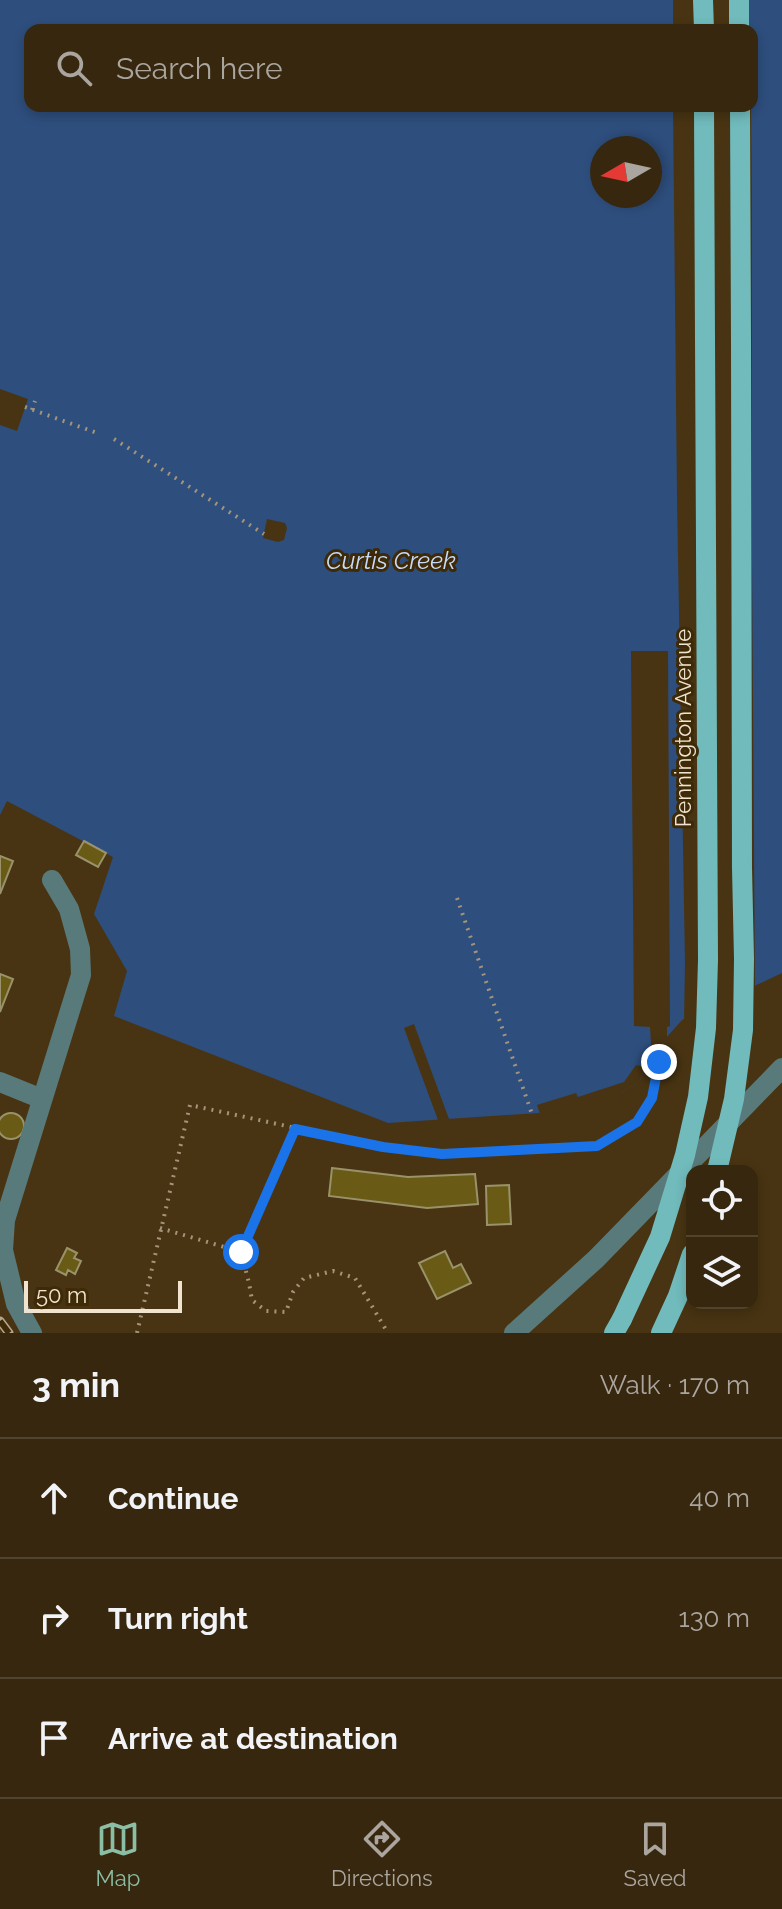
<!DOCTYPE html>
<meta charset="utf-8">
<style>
:root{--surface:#36270e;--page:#3d2f17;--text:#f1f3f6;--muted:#aaa59e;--line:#50442e;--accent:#8abfa5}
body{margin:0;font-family:Raleway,sans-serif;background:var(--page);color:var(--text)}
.controls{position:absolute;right:24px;bottom:24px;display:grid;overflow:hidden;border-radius:16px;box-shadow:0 4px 12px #0003}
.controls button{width:72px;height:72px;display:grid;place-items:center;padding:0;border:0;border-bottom:2px solid var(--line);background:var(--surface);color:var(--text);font:40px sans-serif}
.compass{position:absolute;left:590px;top:136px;width:72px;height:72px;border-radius:50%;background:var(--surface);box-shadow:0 4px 12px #0003;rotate:261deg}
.scale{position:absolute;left:24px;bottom:20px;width:158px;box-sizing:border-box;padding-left:8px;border:4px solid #f0e4d1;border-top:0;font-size:22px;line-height:28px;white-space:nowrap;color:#f0e4d1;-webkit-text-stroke:6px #3e2a06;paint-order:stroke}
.stop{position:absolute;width:24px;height:24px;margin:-18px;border:6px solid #1a73e8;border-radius:50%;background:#fff}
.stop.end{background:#1a73e8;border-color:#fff;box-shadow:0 2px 8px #0008}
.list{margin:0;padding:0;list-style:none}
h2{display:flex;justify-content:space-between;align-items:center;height:104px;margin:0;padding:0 32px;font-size:34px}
h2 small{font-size:26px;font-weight:400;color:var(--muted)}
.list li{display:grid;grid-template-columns:52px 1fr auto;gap:24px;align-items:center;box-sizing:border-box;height:120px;padding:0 32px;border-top:2px solid var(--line)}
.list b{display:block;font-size:30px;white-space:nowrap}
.list em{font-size:26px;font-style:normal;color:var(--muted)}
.icon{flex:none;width:44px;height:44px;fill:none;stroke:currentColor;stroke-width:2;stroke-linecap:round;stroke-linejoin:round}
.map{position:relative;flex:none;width:782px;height:1333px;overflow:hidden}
.search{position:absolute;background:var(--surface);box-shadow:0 4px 12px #0003;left:24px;right:24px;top:24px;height:88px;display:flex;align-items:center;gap:20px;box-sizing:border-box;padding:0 28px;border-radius:16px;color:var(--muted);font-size:30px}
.sheet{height:464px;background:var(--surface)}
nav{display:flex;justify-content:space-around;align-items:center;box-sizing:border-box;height:112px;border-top:2px solid var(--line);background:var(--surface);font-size:22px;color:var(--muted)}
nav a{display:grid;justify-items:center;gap:4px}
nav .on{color:var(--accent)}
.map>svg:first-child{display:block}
.water{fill:#2e4e7d;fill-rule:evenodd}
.pier{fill:#483412}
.building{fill:#695b16;stroke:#9a926a;stroke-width:2}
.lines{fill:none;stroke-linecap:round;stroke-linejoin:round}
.path{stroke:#a3947a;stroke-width:4;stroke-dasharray:2 6;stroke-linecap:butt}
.minor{stroke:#587a7b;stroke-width:20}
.major{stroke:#71bbbd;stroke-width:20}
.rail-casing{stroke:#b5a68e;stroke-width:9}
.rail{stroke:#3e2a06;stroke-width:6;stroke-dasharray:18;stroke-linecap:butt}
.major-bridge{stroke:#71bbbd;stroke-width:20}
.route{stroke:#1a73e8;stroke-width:10}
.labels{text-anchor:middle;stroke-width:6;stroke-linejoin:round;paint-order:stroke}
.street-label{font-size:22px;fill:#f0e4d1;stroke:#3e2a06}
.water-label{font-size:24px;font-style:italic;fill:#c8dcfa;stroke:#3e2a06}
</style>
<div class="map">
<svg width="782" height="1333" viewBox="0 0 782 1333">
<rect width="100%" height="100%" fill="#483412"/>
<path class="water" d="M 0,0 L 782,0 L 782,973 L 682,1020 L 649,1057 L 640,1081 L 620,1094 L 538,1113 L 388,1123 L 114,1016 L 127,971 L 94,914 L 113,857 L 7,801 L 0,815 ZM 30,30 L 752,30 L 752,106 L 30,106 ZM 602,148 L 650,148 L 650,196 L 602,196 Z"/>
<g class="pier">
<path d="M 673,0 L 748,0 L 749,30 L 673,30 Z"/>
<path d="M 673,106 L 751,106 L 752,192 L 752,564 L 755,990 L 684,1024 L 685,962 L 677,497 Z"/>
<path d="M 0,389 L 28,399 L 17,431 L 0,425 Z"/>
<path d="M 267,519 L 285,523 L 287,528 L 284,540 L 278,542 L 263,538 Z"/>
<path d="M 631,651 L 668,651 L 670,1026 L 667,1027 L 667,1043 L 652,1061 L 650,1027 L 634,1026 Z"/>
<path d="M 414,1024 L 449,1119 L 438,1120 L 404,1028 Z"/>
<path d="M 636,1065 L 645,1067 L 640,1081 L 620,1094 L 594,1104 L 541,1117 L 537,1105 L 576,1093 L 578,1097 L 624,1082 Z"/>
</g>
<g class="building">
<path d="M 84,841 L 106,853 L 98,867 L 76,855 Z"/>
<path d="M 0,856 L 13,861 L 0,894 Z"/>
<path d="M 0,974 L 13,979 L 0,1012 Z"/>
<circle cx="11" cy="1126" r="13"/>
<path d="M 332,1168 L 408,1177 L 475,1174 L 478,1204 L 427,1208 L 329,1196 Z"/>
<path d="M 509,1185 L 511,1224 L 487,1225 L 486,1186 Z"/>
<path d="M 67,1248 L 77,1253 L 74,1258 L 81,1261 L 75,1274 L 68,1270 L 66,1275 L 56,1270 Z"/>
<path d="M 445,1251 L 453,1268 L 461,1264 L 471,1283 L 437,1299 L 419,1263 Z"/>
</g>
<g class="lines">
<g class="path">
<path d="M 25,407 L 97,433"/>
<path d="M 32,410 L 35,401"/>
<path d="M 114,439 L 264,534"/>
<path d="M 457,898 L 532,1114"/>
<path d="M 160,1228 L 241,1252 L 249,1283 L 252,1300 L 266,1311 L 286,1312 L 293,1292 L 304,1278 L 333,1271 L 355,1278 L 388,1333"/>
<path d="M 241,1252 L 295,1130"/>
<path d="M 137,1333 L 190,1105 L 383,1147 L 442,1154 L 597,1146 L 637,1122 L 652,1098 L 659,1062"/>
</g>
<g class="minor">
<path d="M 0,1082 L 42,1099"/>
<path d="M 32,1333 L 16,1304 L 3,1250 L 5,1220 L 81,975 L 80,949 L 69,909 L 52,880"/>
<path d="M 514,1333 L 596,1259 L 782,1068"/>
</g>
<g class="major">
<path d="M 703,0 L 704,30"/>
<path d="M 739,0 L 739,30"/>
<path d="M 704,106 L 705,339"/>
<path d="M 740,106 L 741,340"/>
<path d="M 614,1333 L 622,1319"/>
<path d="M 661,1333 L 678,1296 L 692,1254"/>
</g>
<g class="rail-casing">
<path id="rail" d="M 0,1321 L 9,1333"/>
</g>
<use href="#rail" class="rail"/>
<g class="major-bridge">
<path d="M 717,1171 L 734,1099 L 743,1030 L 744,959 L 742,868 L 741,340"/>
<path d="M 622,1319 L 660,1237 L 685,1155 L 698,1097 L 706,1028 L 708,960 L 705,339"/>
</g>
</g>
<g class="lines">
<path class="route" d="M 241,1252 L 295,1129 L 383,1147 L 442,1154 L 597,1146 L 637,1122 L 652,1098 L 659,1062"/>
</g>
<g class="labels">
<g class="street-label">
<text transform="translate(683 728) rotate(-90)" y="8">Pennington Avenue</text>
</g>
<g class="water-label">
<text x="391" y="569">Curtis Creek</text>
</g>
</g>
</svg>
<div class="controls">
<button><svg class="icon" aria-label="locate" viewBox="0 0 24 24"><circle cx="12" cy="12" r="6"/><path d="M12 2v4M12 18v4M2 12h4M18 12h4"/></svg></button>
<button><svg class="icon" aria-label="layers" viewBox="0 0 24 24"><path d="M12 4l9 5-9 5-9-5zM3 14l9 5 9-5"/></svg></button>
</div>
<svg class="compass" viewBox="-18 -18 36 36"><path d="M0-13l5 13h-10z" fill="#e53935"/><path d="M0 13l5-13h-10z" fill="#aaa59e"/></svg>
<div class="scale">50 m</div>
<div class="stop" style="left:241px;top:1252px"></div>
<div class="stop end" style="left:659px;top:1062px"></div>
<div class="search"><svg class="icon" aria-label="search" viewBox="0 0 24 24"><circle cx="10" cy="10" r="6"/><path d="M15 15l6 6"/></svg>Search here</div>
</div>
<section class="sheet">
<h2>3 min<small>Walk · 170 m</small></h2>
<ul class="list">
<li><svg class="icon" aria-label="ahead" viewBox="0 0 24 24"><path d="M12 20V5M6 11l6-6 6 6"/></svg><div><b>Continue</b></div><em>40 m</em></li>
<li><svg class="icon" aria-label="right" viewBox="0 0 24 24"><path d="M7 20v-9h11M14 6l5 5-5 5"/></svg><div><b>Turn right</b></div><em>130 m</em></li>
<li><svg class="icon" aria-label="arrive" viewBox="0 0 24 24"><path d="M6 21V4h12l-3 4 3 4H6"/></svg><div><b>Arrive at destination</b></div></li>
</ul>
</section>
<nav>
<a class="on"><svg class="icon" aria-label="map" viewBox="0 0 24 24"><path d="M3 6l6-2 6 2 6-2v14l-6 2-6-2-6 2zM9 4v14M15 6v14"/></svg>Map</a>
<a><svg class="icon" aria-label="directions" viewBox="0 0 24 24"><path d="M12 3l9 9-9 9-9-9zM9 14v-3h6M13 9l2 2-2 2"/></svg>Directions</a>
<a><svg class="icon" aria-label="saved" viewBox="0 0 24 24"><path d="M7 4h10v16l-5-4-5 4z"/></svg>Saved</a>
</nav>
